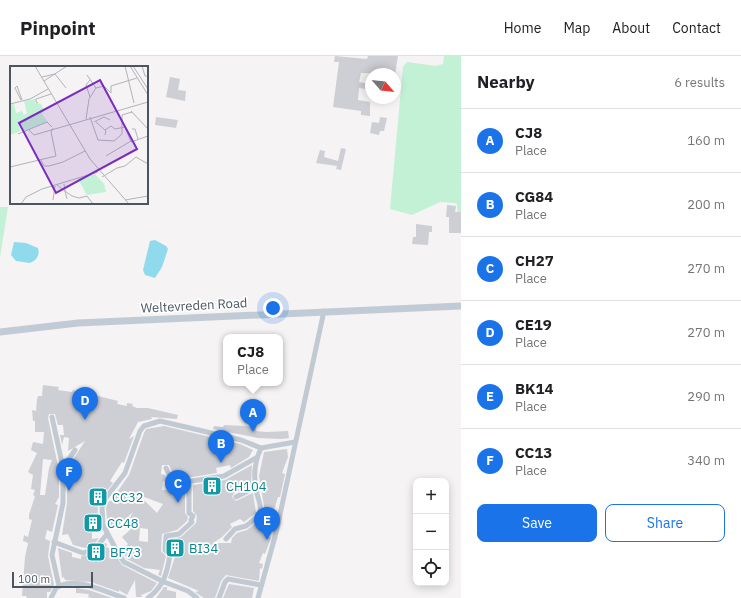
<!DOCTYPE html>
<meta charset="utf-8">
<style>
:root{--surface:#fff;--page:#f2f2f2;--text:#202124;--muted:#757577;--line:#e0e0e0;--accent:#1a73e8}
body{margin:0;font-family:"IBM Plex Sans",sans-serif;background:var(--page);color:var(--text)}
.controls{position:absolute;right:12px;bottom:12px;display:grid;overflow:hidden;border-radius:8px;box-shadow:0 2px 10px #0003}
.controls button{width:36px;height:36px;display:grid;place-items:center;padding:0;border:0;border-bottom:1px solid var(--line);background:var(--surface);color:var(--text);font:20px sans-serif}
.compass{position:absolute;left:365px;top:12px;width:36px;height:36px;border-radius:50%;background:var(--surface);box-shadow:0 2px 10px #0003;rotate:118deg}
.scale{position:absolute;left:12px;bottom:10px;width:81px;box-sizing:border-box;padding-left:4px;border:2px solid #4a5661;border-top:0;font-size:11px;line-height:14px;white-space:nowrap;color:#4a5661;-webkit-text-stroke:3px #fff;paint-order:stroke}
.you{position:absolute;left:273px;top:252px;width:14px;height:14px;margin:-10px;border:3px solid #fff;border-radius:50%;background:#1a73e8;box-shadow:0 0 0 6px #1a73e833}
.badge{display:grid;place-items:center;width:26px;height:26px;border-radius:50%;background:var(--accent);color:#fff;font-size:13px;font-weight:700}
.pin{position:absolute;translate:-50% -33px;filter:drop-shadow(0 1px 2px #0008)}
.pin::after{content:'';position:absolute;top:21px;width:14px;height:12px;background:inherit;clip-path:polygon(0 0,100% 0,50% 100%)}
.popup{position:absolute;left:223px;top:278px;width:60px;height:52px;box-sizing:border-box;display:grid;place-content:center;border-radius:8px;background:var(--surface);filter:drop-shadow(0 1px 3px #0005);font-size:13px;white-space:nowrap;color:var(--muted)}
.popup b{font-size:15px;color:var(--text)}
.popup::after{content:'';position:absolute;left:50%;top:100%;margin-left:-8px;border:8px solid transparent;border-top-color:var(--surface)}
.list{margin:0;padding:0;list-style:none}
h2{display:flex;justify-content:space-between;align-items:center;height:52px;margin:0;padding:0 16px;font-size:17px}
h2 small{font-size:13px;font-weight:400;color:var(--muted)}
.list li{display:grid;grid-template-columns:26px 1fr auto;gap:12px;align-items:center;box-sizing:border-box;height:64px;padding:0 16px;border-top:1px solid var(--line)}
.list b{display:block;font-size:15px;white-space:nowrap}
.list p{margin:0;font-size:13px;white-space:nowrap;color:var(--muted)}
.list em{font-size:13px;font-style:normal;color:var(--muted)}
.actions{display:flex;gap:8px;padding:12px 16px}
.actions a{flex:1;padding:9px 0;border:1px solid var(--accent);border-radius:8px;text-align:center;font-size:14px;color:var(--accent)}
.actions .main{background:var(--accent);color:#fff}
.icon{flex:none;width:22px;height:22px;fill:none;stroke:currentColor;stroke-width:2;stroke-linecap:round;stroke-linejoin:round}
.map{position:relative;flex:none;width:461px;height:542px;overflow:hidden}
header{display:flex;align-items:center;gap:24px;box-sizing:border-box;height:56px;padding:0 20px;background:var(--surface);border-bottom:1px solid var(--line)}
header strong{font-size:19px}
nav{display:flex;gap:22px;margin-inline-start:auto;font-size:14px}
main{display:flex}
aside{flex:1;background:var(--surface)}
.map>svg:first-child{display:block}
.green{fill:#c3f1d5}
.water{fill:#90daee}
.building{fill:#cdcfd5;fill-rule:evenodd}
.lines{fill:none;stroke-linecap:round;stroke-linejoin:round}
.street{stroke:#c1cad2;stroke-width:5}
.secondary{stroke:#c1cbd6;stroke-width:7}
.labels{text-anchor:middle;stroke-width:3.5;stroke-linejoin:round;paint-order:stroke}
.street-label{font-size:13px;fill:#4a5661;stroke:#fff}
.culture-label{font-size:13px;fill:#0d838f;stroke:#fff;text-anchor:start}
.inset-road{fill:none;stroke:#b1b4b9;stroke-width:1}
.view{fill:#7b2cbf;fill-opacity:0.15;stroke:#7b2cbf;stroke-width:2}
.inset-edge{fill:none;stroke:#4a5661;stroke-width:2}
</style>
<header>
<strong>Pinpoint</strong>
<nav><a>Home</a><a>Map</a><a>About</a><a>Contact</a></nav>
</header>
<main>
<div class="map">
<svg width="461" height="542" viewBox="0 0 461 542">
<rect width="100%" height="100%" fill="#f5f3f3"/>
<g class="green">
<path d="M 444,0 L 461,0 L 461,166 L 458,166 L 457,148 L 455,147 L 440,146 L 412,159 L 390,153 L 403,11 L 407,6 L 436,10 L 443,8 Z"/>
<path d="M 0,151 L 8,151 L 0,201 Z"/>
</g>
<g class="water">
<path d="M 155,184 L 166,190 L 168,193 L 162,211 L 155,222 L 145,219 L 143,214 L 150,185 Z"/>
<path d="M 14,186 L 26,187 L 38,192 C 40,199 37,204 30,207 L 16,205 L 11,199 Z"/>
</g>
<g class="building">
<path d="M 335,0 L 367,3 L 368,0 L 398,0 L 395,18 L 361,17 L 359,26 L 371,28 L 371,34 L 359,32 L 358,44 L 370,46 L 370,60 L 361,59 L 361,55 L 333,51 L 339,6 L 334,6 Z"/>
<path d="M 170,21 L 180,23 L 178,34 L 186,35 L 185,45 L 166,41 Z"/>
<path d="M 156,61 L 178,64 L 176,72 L 155,69 Z"/>
<path d="M 380,61 L 387,62 L 384,75 L 380,75 L 379,79 L 370,77 L 372,66 L 379,67 Z"/>
<path d="M 341,92 L 346,93 L 341,114 L 336,113 L 337,110 L 316,107 L 320,94 L 325,95 L 324,101 L 338,105 Z"/>
<path d="M 447,149 L 456,150 L 455,156 L 461,156 L 461,177 L 449,177 L 449,161 L 446,161 Z"/>
<path d="M 416,168 L 432,170 L 432,176 L 429,176 L 428,189 L 412,188 L 413,181 L 416,181 Z"/>
<path d="M 43,329 L 59,331 L 58,334 L 72,336 L 73,334 L 87,339 L 86,341 L 92,340 L 94,353 L 98,340 L 118,345 L 117,348 L 127,350 L 127,347 L 133,348 L 132,350 L 137,352 L 148,352 L 178,359 L 177,363 L 151,361 L 152,363 L 138,366 L 129,383 L 134,380 L 124,407 L 122,406 L 110,425 L 113,427 L 102,441 L 98,450 L 97,465 L 99,465 L 100,473 L 92,474 L 92,483 L 99,482 L 93,490 L 85,492 L 73,489 L 68,478 L 62,479 L 67,447 L 67,413 L 85,385 L 68,395 L 69,382 L 64,381 L 62,389 L 60,379 L 64,379 L 63,369 L 58,369 L 55,358 L 49,358 L 48,362 L 58,410 L 57,414 L 59,415 L 59,441 L 55,448 L 58,449 L 52,476 L 47,474 L 45,483 L 50,485 L 48,500 L 54,529 L 50,536 L 47,536 L 47,542 L 26,542 L 27,540 L 22,540 L 25,501 L 28,487 L 23,485 L 24,479 L 28,481 L 32,464 L 29,463 L 29,459 L 35,440 L 33,439 L 35,434 L 31,433 L 33,419 L 28,416 L 37,397 L 31,394 L 33,386 L 43,388 L 44,376 L 35,376 L 35,365 L 33,365 L 32,354 L 36,355 L 37,343 L 38,340 L 42,340 ZM 43,403 L 52,404 L 49,412 L 45,439 L 40,439 Z"/>
<path d="M 224,369 L 245,370 L 256,372 L 256,375 L 266,376 L 288,375 L 289,382 L 282,383 L 258,382 L 213,373 L 214,370 L 223,371 Z"/>
<path d="M 164,370 L 240,388 L 253,394 L 249,401 L 231,412 L 230,409 L 216,412 L 217,417 L 180,423 L 178,419 L 173,418 L 169,409 L 162,409 L 161,418 L 165,419 L 167,423 L 166,426 L 163,425 L 162,434 L 171,434 L 171,428 L 179,431 L 185,430 L 185,457 L 188,461 L 187,465 L 177,474 L 162,478 L 161,495 L 166,500 L 161,520 L 158,519 L 160,514 L 144,512 L 127,503 L 122,495 L 128,488 L 122,481 L 130,474 L 129,469 L 126,469 L 133,456 L 117,471 L 111,471 L 107,463 L 106,452 L 109,445 L 111,445 L 129,419 L 144,377 L 146,373 ZM 139,439 L 163,448 L 157,457 ZM 140,472 L 148,473 L 148,486 L 139,485 Z"/>
<path d="M 287,393 L 288,401 L 282,417 L 285,418 L 280,441 L 278,441 L 274,454 L 277,455 L 273,471 L 268,479 L 271,482 L 265,498 L 263,497 L 259,507 L 263,508 L 262,513 L 260,512 L 259,525 L 226,519 L 221,525 L 215,542 L 204,542 L 195,536 L 199,535 L 168,522 L 175,501 L 169,492 L 170,483 L 181,481 L 196,467 L 197,460 L 193,455 L 193,429 L 225,424 L 252,409 L 251,429 L 234,437 L 232,441 L 236,445 L 253,437 L 256,457 L 244,466 L 240,463 L 230,468 L 232,471 L 222,481 L 213,487 L 231,487 L 232,482 L 237,477 L 247,474 L 264,460 L 264,450 L 259,420 L 264,396 Z"/>
<path d="M 105,487 L 107,488 L 106,491 L 111,493 L 110,496 L 113,496 L 122,509 L 157,527 L 151,535 L 141,539 L 142,541 L 136,541 L 135,524 L 127,539 L 119,534 L 119,536 L 91,526 L 65,524 L 64,521 L 62,522 L 58,492 L 72,497 L 72,501 L 81,503 L 81,500 L 97,497 Z"/>
<path d="M 229,528 L 254,532 L 252,542 L 223,542 Z"/>
<path d="M 164,531 L 167,531 L 167,534 L 176,536 L 176,542 L 156,542 Z"/>
<path d="M 76,532 L 89,534 L 112,542 L 92,542 L 88,541 L 89,538 L 76,537 Z"/>
</g>
<g class="lines">
<g class="street">
<path d="M 52,361 L 63,412 L 63,447 L 52,499 L 59,530"/>
<path d="M 63,412 L 75,394"/>
<path d="M 166,412 L 171,423 L 179,427 L 224,420 L 256,402"/>
<path d="M 236,441 L 256,431"/>
<path d="M 226,483 L 235,473 L 246,470 L 260,459 C 262,450 259,446 257,438 C 253,422 254,407 261,392"/>
<path d="M 54,486 L 83,497 L 95,493 L 107,478"/>
<path d="M 51,542 L 56,532 C 76,519 104,536 124,542"/>
<path d="M 148,542 C 164,530 167,517 170,499 L 165,494 L 166,480 L 179,478 L 192,466 L 191,464 L 193,460 L 189,457 L 189,425"/>
<path d="M 197,542 L 188,535 L 164,526 L 124,506 L 119,499 L 103,469 L 102,451 L 105,443 L 125,417 L 140,375 L 144,370 L 160,365 L 241,384 L 261,392 L 295,386"/>
<path d="M 219,542 L 225,526 L 228,523 L 261,529"/>
<path d="M 258,542 L 276,477 L 324,255"/>
</g>
<path class="secondary" d="M 0,276 L 78,267 L 461,250"/>
</g>
<defs>
<g id="building-square" transform="scale(1)"><rect x="-9" y="-9" width="18" height="18" rx="4" fill="#0f9aa8" stroke="#fff"/><path d="M-4-6H4V6H1V3H-1V6H-4ZM-2.5-4.3h1.7v1.8h-1.7ZM.8-4.3h1.7v1.8H.8ZM-2.5-1h1.7V.8h-1.7ZM.8-1h1.7V.8H.8Z" fill="#fff"/></g>
</defs>
<g fill-rule="evenodd">
<use href="#building-square" x="212" y="430"/>
<use href="#building-square" x="98" y="441"/>
<use href="#building-square" x="93" y="467"/>
<use href="#building-square" x="175" y="492"/>
<use href="#building-square" x="96" y="496"/>
</g>
<g class="labels">
<g class="street-label">
<text transform="translate(194 249) rotate(-3)" y="5">Weltevreden Road</text>
</g>
<g class="culture-label">
<text x="226" y="435">CH104</text>
<text x="112" y="446">CC32</text>
<text x="107" y="472">CC48</text>
<text x="189" y="497">BI34</text>
<text x="110" y="501">BF73</text>
</g>
</g>
<g transform="translate(10 10)">
<rect width="138" height="138" fill="#f5f3f3"/>
<path d="M 25,33 L 25,37 L 31,38 L 34,44 L 32,48 L 38,56 L 14,65 L 12,59 L 9,60 L 11,65 L 0,69 L 0,39 L 4,38 L 6,47 L 12,45 L 14,49 L 17,47 L 14,35 ZM 85,108 L 94,118 L 96,126 L 77,129 L 68,113 Z" fill="#c3f1d5"/>
<path class="inset-road" d="M 25,0 L 80,93 L 119,138M 115,0 L 124,37M 120,0 L 138,29M 123,0 L 138,23M 132,0 L 135,10 L 138,10M 77,9 L 86,22M 32,11 L 45,8 L 56,22M 80,14 L 76,19 L 80,31M 34,15 L 57,0M 7,20 L 5,22 L 11,34M 7,20 L 12,34M 28,37 L 26,36 L 26,33 L 41,28M 0,38 L 20,33 L 38,23M 121,45 L 138,63M 80,51 L 88,74 L 104,75 L 112,68 L 112,49 L 122,46M 76,53 L 79,33 L 86,22 L 94,20 L 101,27 L 101,20 L 127,12M 84,56 L 94,51 L 100,54M 86,56 L 96,65 L 95,69M 122,63 L 125,63 L 128,73M 19,64 L 24,69 L 138,36M 95,64 L 101,60 L 105,63 L 115,61 L 121,76 L 138,70M 8,68 L 37,56 L 42,61M 96,90 L 121,75M 31,94 L 34,100 L 39,100 L 53,96 L 75,85M 0,101 L 46,90 L 41,66 L 43,62M 92,111 L 107,102 L 115,100 L 126,91 L 138,98M 54,118 L 55,125 L 62,130 L 69,132 L 77,130 L 83,138M 47,119 L 55,125 L 57,133M 43,134 L 45,120M 115,134 L 138,130M 11,138 L 16,131 L 32,123 L 88,106"/>
<path class="view" d="M 90,14 L 127,83 L 46,127 L 9,57 Z"/>
<rect width="138" height="138" class="inset-edge"/>
</g>
</svg>
<div class="controls">
<button>+</button>
<button>−</button>
<button><svg class="icon" aria-label="locate" viewBox="0 0 24 24"><circle cx="12" cy="12" r="6"/><path d="M12 2v4M12 18v4M2 12h4M18 12h4"/></svg></button>
</div>
<svg class="compass" viewBox="-18 -18 36 36"><path d="M0-13l5 13h-10z" fill="#e53935"/><path d="M0 13l5-13h-10z" fill="#757577"/></svg>
<div class="scale">100 m</div>
<div class="you"></div>
<div class="pin badge" style="left:253px;top:376px">A</div>
<div class="popup"><b>CJ8</b>Place</div>
<div class="pin badge" style="left:221px;top:407px">B</div>
<div class="pin badge" style="left:178px;top:447px">C</div>
<div class="pin badge" style="left:85px;top:364px">D</div>
<div class="pin badge" style="left:267px;top:484px">E</div>
<div class="pin badge" style="left:69px;top:435px">F</div>
</div>
<aside>
<h2>Nearby<small>6 results</small></h2>
<ul class="list">
<li><span class="badge">A</span><div><b>CJ8</b><p>Place</p></div><em>160 m</em></li>
<li><span class="badge">B</span><div><b>CG84</b><p>Place</p></div><em>200 m</em></li>
<li><span class="badge">C</span><div><b>CH27</b><p>Place</p></div><em>270 m</em></li>
<li><span class="badge">D</span><div><b>CE19</b><p>Place</p></div><em>270 m</em></li>
<li><span class="badge">E</span><div><b>BK14</b><p>Place</p></div><em>290 m</em></li>
<li><span class="badge">F</span><div><b>CC13</b><p>Place</p></div><em>340 m</em></li>
</ul>
<div class="actions"><a class="main">Save</a><a>Share</a></div>
</aside>
</main>
